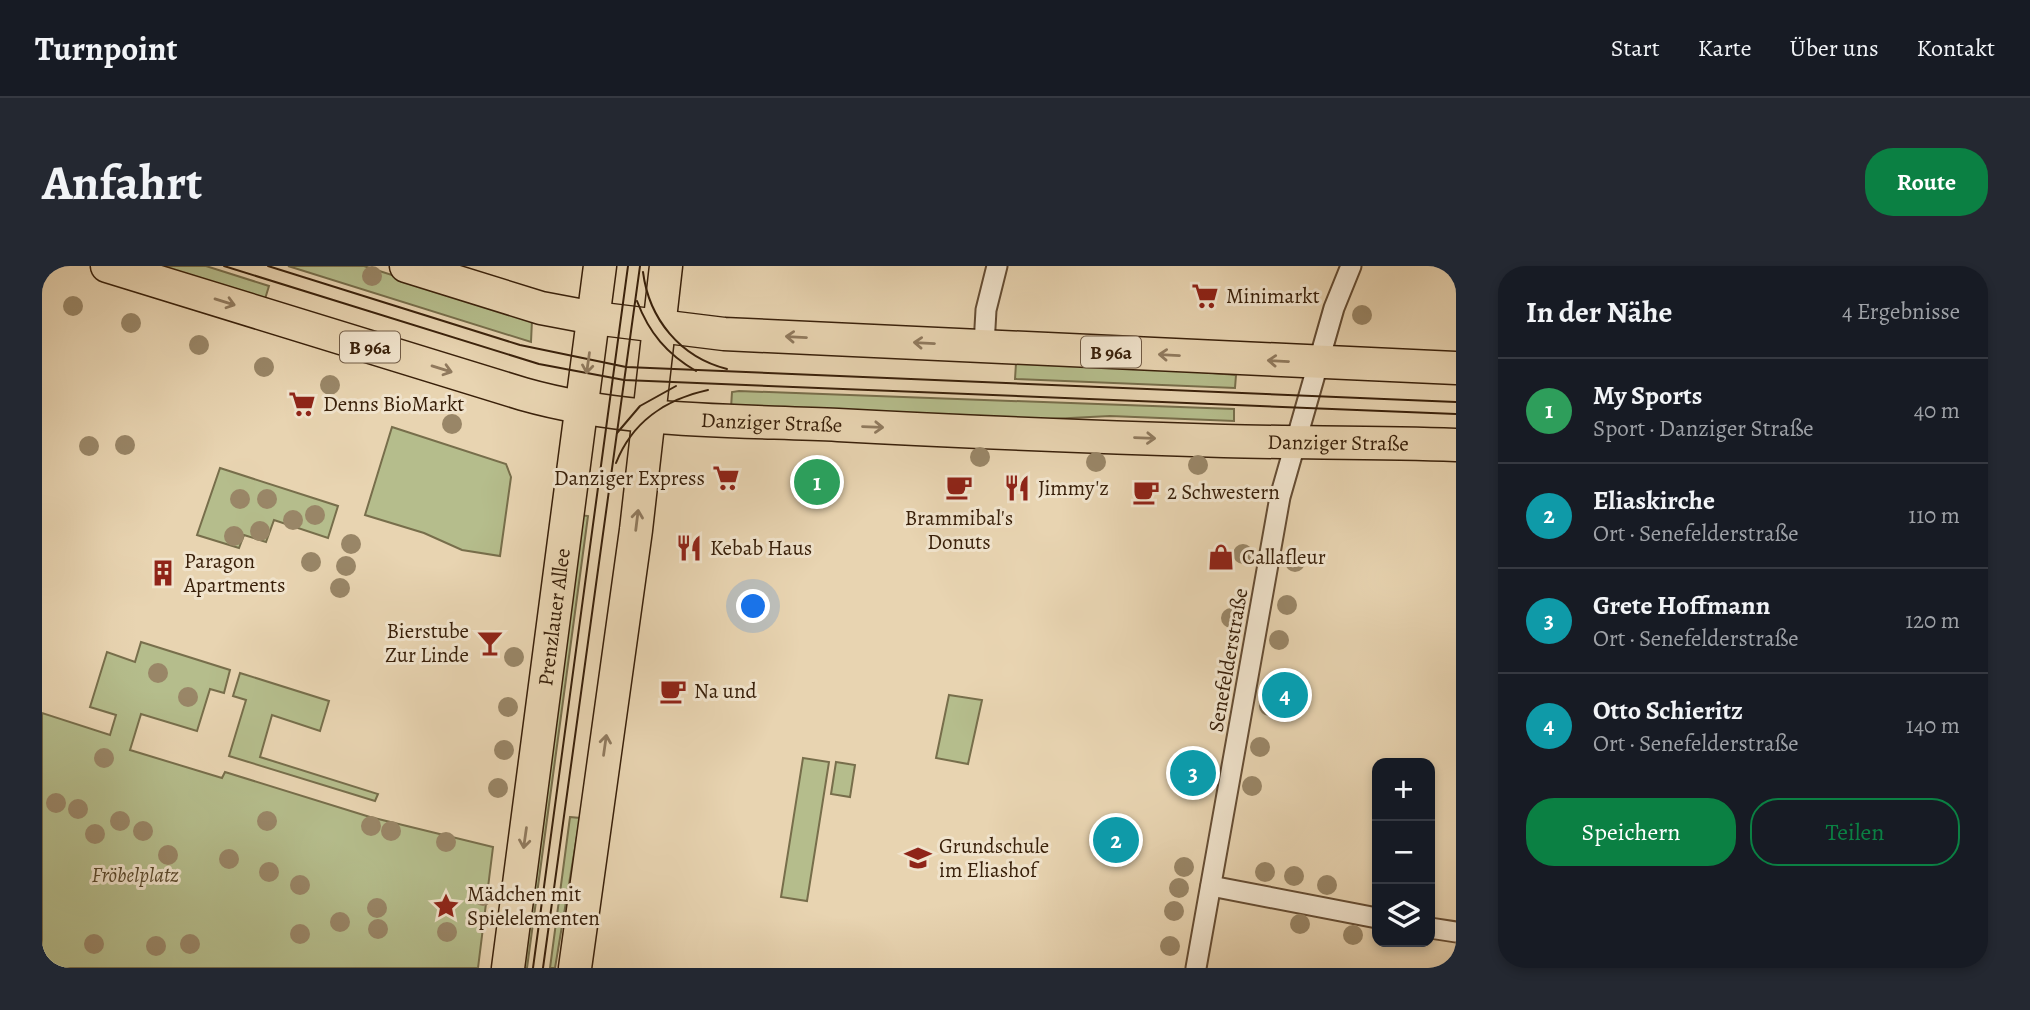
<!DOCTYPE html>
<html lang="de">
<meta charset="utf-8">
<style>
:root{--surface:#171b24;--page:#242831;--text:#f1f3f6;--muted:#9ea1a6;--line:#363941;--accent:#0b8043}
body{margin:0;font-family:Alegreya,serif;background:var(--page);color:var(--text)}
.controls{position:absolute;right:21px;bottom:21px;display:grid;overflow:hidden;border-radius:14px;box-shadow:0 4px 10px #0003}
.controls button{width:63px;height:63px;display:grid;place-items:center;padding:0;border:0;border-bottom:2px solid var(--line);background:var(--surface);color:var(--text);font:35px sans-serif}
.you{position:absolute;left:712px;top:341px;width:24px;height:24px;margin:-18px;border:5px solid #fff;border-radius:50%;background:#1a73e8;box-shadow:0 0 0 10px #1a73e833}
.badge{display:grid;place-items:center;width:46px;height:46px;border-radius:50%;background:var(--accent);color:#fff;font-size:23px;font-weight:700}
.pin{position:absolute;translate:-50% -50%;border:4px solid #fff;box-shadow:0 2px 7px #0006}
.list{margin:0;padding:0;list-style:none}
h2{display:flex;justify-content:space-between;align-items:center;height:91px;margin:0;padding:0 28px;font-size:30px}
h2 small{font-size:23px;font-weight:400;color:var(--muted)}
.list li{display:grid;grid-template-columns:46px 1fr auto;gap:21px;align-items:center;box-sizing:border-box;height:105px;padding:0 28px;border-top:2px solid var(--line)}
.list b{display:block;font-size:26px;white-space:nowrap}
.list p{margin:0;font-size:23px;white-space:nowrap;color:var(--muted)}
.list em{font-size:23px;font-style:normal;color:var(--muted)}
.actions{display:flex;gap:14px;padding:21px 28px}
.actions a{flex:1;padding:16px 0;border:2px solid var(--accent);border-radius:28px;text-align:center;font-size:24px;color:var(--accent)}
.actions .main{background:var(--accent);color:#fff}
.icon{flex:none;width:38px;height:38px;fill:none;stroke:currentColor;stroke-width:2;stroke-linecap:round;stroke-linejoin:round}
.map{position:relative;flex:none;width:1414px;height:702px;overflow:hidden;border-radius:28px}
header{display:flex;align-items:center;gap:42px;box-sizing:border-box;height:98px;padding:0 35px;background:var(--surface);border-bottom:2px solid var(--line)}
header strong{font-size:33px}
nav{display:flex;gap:38px;margin-inline-start:auto;font-size:24px}
.intro{display:flex;align-items:center;justify-content:space-between;box-sizing:border-box;height:168px;padding:0 42px}
h1{margin:0;font-size:49px}
.button{padding:18px 32px;border-radius:28px;background:var(--accent);color:#fff;font-size:24px;font-weight:700}
main{display:flex;gap:42px;padding:0 42px}
aside{flex:1;background:var(--surface);border-radius:28px;box-shadow:0 4px 10px #0003}
.map>svg:first-child{display:block}
.green{fill:#b5bd8c;stroke:#776e4b;stroke-width:2}
.lines{fill:none;stroke-linecap:round;stroke-linejoin:round}
.minor-casing{stroke:#654d34;stroke-width:23}
.primary-casing{stroke:#39200a;stroke-width:35}
.minor{stroke:#f0e3cc;stroke-width:19}
.primary{stroke:#e8d4b1;stroke-width:32}
.tram{stroke:#39200a;stroke-width:2}
.tree{fill:#998667}
.oneway{stroke:#907a5e}
.labels{text-anchor:middle;stroke-width:6;stroke-linejoin:round;paint-order:stroke}
.shield{fill:#f0e3cc;stroke:#705a44;stroke-width:2}
.shield-label{font-size:19px;font-weight:bold;fill:#39200a}
.poi-label{font-size:21px;fill:#39200a;stroke:#f0e3cc;text-anchor:start}
.street-label{font-size:21px;fill:#39200a;stroke:#f0e3cc}
.park-label{font-size:21px;font-style:italic;fill:#58472a;stroke:#f0e3cc}
</style>
<header>
<strong>Turnpoint</strong>
<nav><a>Start</a><a>Karte</a><a>Über uns</a><a>Kontakt</a></nav>
</header>
<div class="intro"><h1>Anfahrt</h1><a class="button">Route</a></div>
<main>
<div class="map">
<svg width="1414" height="702" viewBox="0 0 1414 702">
<rect width="100%" height="100%" fill="#e8d4b1"/>
<filter id="stains"><feTurbulence type="fractalNoise" baseFrequency=".00286" numOctaves="4"/><feColorMatrix values="0 0 0 0 .2 0 0 0 0 .09 0 0 0 0 .02 0 0 0 .5 -.17"/></filter>
<radialGradient id="worn" r=".72"><stop offset=".6" stop-color="#630" stop-opacity="0"/><stop offset="1" stop-color="#630" stop-opacity=".3"/></radialGradient>
<g class="green">
<path d="M 116,0 L 164,0 L 227,20 L 223,33 Z"/>
<path d="M 246,0 L 322,0 L 490,54 L 489,76 Z"/>
<path d="M 974,97 L 1124,103 L 1194,109 L 1193,122 L 973,113 Z"/>
<path d="M 697,125 L 1192,143 L 1192,155 L 1068,150 L 989,154 L 689,142 L 690,126 Z"/>
<path d="M 350,161 L 464,198 L 469,211 L 458,290 L 420,284 L 382,267 L 323,249 Z"/>
<path d="M 178,202 L 296,240 L 286,272 L 232,254 L 224,276 L 202,269 L 197,282 L 155,269 Z"/>
<path d="M 538,249 L 546,250 L 485,702 L 477,702 Z"/>
<path d="M 99,376 L 188,404 L 182,427 L 168,423 L 155,465 L 99,448 L 88,484 L 180,512 L 183,506 L 328,551 L 451,581 L 436,702 L 0,702 L 0,447 L 68,469 L 74,449 L 48,441 L 65,386 L 93,396 Z"/>
<path d="M 198,407 L 287,435 L 278,465 L 230,449 L 218,491 L 336,528 L 333,535 L 187,490 L 204,434 L 191,430 Z"/>
<path d="M 907,429 L 940,434 L 926,498 L 894,492 Z"/>
<path d="M 761,492 L 787,496 L 765,635 L 739,631 Z"/>
<path d="M 794,496 L 813,499 L 808,531 L 789,528 Z"/>
<path d="M 528,551 L 538,552 L 513,702 L 508,702 Z"/>
</g>
<g class="lines">
<g class="minor-casing">
<g id="minor">
<path d="M 942,79 L 944,44 L 955,0"/>
<path d="M 1169,620 L 1335,652"/>
<path d="M 1388,662 L 1414,666"/>
<path d="M 1154,702 L 1238,231 L 1292,42 L 1309,0"/>
</g>
</g>
<g class="primary-casing">
<g id="primary">
<path id="s1" d="M 65,0 L 481,128 C 583,157 691,154 796,159 C 924,166 1053,171 1182,175 C 1259,177 1336,176 1414,179"/>
<path d="M 364,0 L 499,42 L 552,52 L 682,68 L 1414,102"/>
<path id="s2" d="M 466,702 L 558,0"/>
<path d="M 533,702 L 594,264 L 624,0"/>
</g>
</g>
<use href="#minor" class="minor"/>
<use href="#primary" class="primary"/>
<g class="tram">
<path d="M 182,0 L 497,98 L 582,114 L 1414,148"/>
<path d="M 226,0 L 478,79 L 584,101 L 1414,136"/>
<path d="M 601,6 C 607,53 638,91 685,103"/>
<path d="M 595,35 C 607,67 625,88 654,105"/>
<path d="M 575,167 L 598,140 L 634,120"/>
<path d="M 574,197 C 590,156 624,133 666,124"/>
<path d="M 491,702 L 586,0"/>
<path d="M 501,702 L 598,0"/>
</g>
</g>
<g class="tree">
<circle cx="330" cy="10" r="10"/>
<circle cx="31" cy="40" r="10"/>
<circle cx="1320" cy="49" r="10"/>
<circle cx="89" cy="57" r="10"/>
<circle cx="157" cy="79" r="10"/>
<circle cx="222" cy="101" r="10"/>
<circle cx="288" cy="119" r="10"/>
<circle cx="410" cy="158" r="10"/>
<circle cx="83" cy="179" r="10"/>
<circle cx="47" cy="180" r="10"/>
<circle cx="938" cy="191" r="10"/>
<circle cx="1054" cy="196" r="10"/>
<circle cx="1156" cy="199" r="10"/>
<circle cx="198" cy="233" r="10"/>
<circle cx="225" cy="233" r="10"/>
<circle cx="273" cy="249" r="10"/>
<circle cx="251" cy="254" r="10"/>
<circle cx="218" cy="265" r="10"/>
<circle cx="192" cy="270" r="10"/>
<circle cx="309" cy="278" r="10"/>
<circle cx="1201" cy="288" r="10"/>
<circle cx="269" cy="296" r="10"/>
<circle cx="1253" cy="296" r="10"/>
<circle cx="304" cy="300" r="10"/>
<circle cx="298" cy="322" r="10"/>
<circle cx="1245" cy="339" r="10"/>
<circle cx="1189" cy="352" r="10"/>
<circle cx="1237" cy="374" r="10"/>
<circle cx="472" cy="391" r="10"/>
<circle cx="116" cy="407" r="10"/>
<circle cx="146" cy="431" r="10"/>
<circle cx="1227" cy="440" r="10"/>
<circle cx="466" cy="441" r="10"/>
<circle cx="1218" cy="481" r="10"/>
<circle cx="462" cy="484" r="10"/>
<circle cx="62" cy="492" r="10"/>
<circle cx="1210" cy="520" r="10"/>
<circle cx="456" cy="522" r="10"/>
<circle cx="14" cy="537" r="10"/>
<circle cx="36" cy="543" r="10"/>
<circle cx="78" cy="555" r="10"/>
<circle cx="225" cy="555" r="10"/>
<circle cx="329" cy="560" r="10"/>
<circle cx="101" cy="565" r="10"/>
<circle cx="349" cy="565" r="10"/>
<circle cx="53" cy="568" r="10"/>
<circle cx="404" cy="576" r="10"/>
<circle cx="126" cy="589" r="10"/>
<circle cx="187" cy="593" r="10"/>
<circle cx="1142" cy="601" r="10"/>
<circle cx="227" cy="606" r="10"/>
<circle cx="1223" cy="606" r="10"/>
<circle cx="1252" cy="610" r="10"/>
<circle cx="258" cy="619" r="10"/>
<circle cx="1285" cy="619" r="10"/>
<circle cx="1137" cy="622" r="10"/>
<circle cx="441" cy="630" r="10"/>
<circle cx="335" cy="642" r="10"/>
<circle cx="1132" cy="645" r="10"/>
<circle cx="298" cy="656" r="10"/>
<circle cx="1258" cy="658" r="10"/>
<circle cx="336" cy="663" r="10"/>
<circle cx="405" cy="666" r="10"/>
<circle cx="258" cy="668" r="10"/>
<circle cx="1311" cy="669" r="10"/>
<circle cx="52" cy="678" r="10"/>
<circle cx="148" cy="678" r="10"/>
<circle cx="114" cy="680" r="10"/>
<circle cx="1128" cy="680" r="10"/>
</g>
<defs><path id="oneway-shaft" d="M-6 0H5M1.5-3L5.5 0L1.5 3" fill="none" stroke-width="1.6" stroke-linecap="round" stroke-linejoin="round" transform="scale(1.75)"/></defs>
<g class="oneway">
<use href="#oneway-shaft" transform="translate(183 36) rotate(17)"/>
<use href="#oneway-shaft" transform="translate(754 71) rotate(-177)"/>
<use href="#oneway-shaft" transform="translate(882 77) rotate(-177)"/>
<use href="#oneway-shaft" transform="translate(1127 89) rotate(-177)"/>
<use href="#oneway-shaft" transform="translate(1236 95) rotate(-177)"/>
<use href="#oneway-shaft" transform="translate(546 97) rotate(98)"/>
<use href="#oneway-shaft" transform="translate(400 103) rotate(17)"/>
<use href="#oneway-shaft" transform="translate(831 161) rotate(2)"/>
<use href="#oneway-shaft" transform="translate(1103 172) rotate(2)"/>
<use href="#oneway-shaft" transform="translate(595 254) rotate(-83)"/>
<use href="#oneway-shaft" transform="translate(563 479) rotate(-82)"/>
<use href="#oneway-shaft" transform="translate(483 572) rotate(98)"/>
</g>
<defs>
<g id="supermarket-bare" transform="scale(2.1)"><path d="M-6-5.5h2.5l.6 2H6L4.5 2H-2.5L-4.4-4H-6ZM-1.5 3.2a1.3 1.3 0 1 0 .1 0ZM3 3.2a1.3 1.3 0 1 0 .1 0Z" fill="#8f2418" stroke="#f0e3cc" stroke-width="2.5" paint-order="stroke"/></g>
<g id="cafe-bare" transform="scale(2.1)"><path d="M-5.5-4.5H6V0H3Q3 3.5 0 3.5H-2.5Q-5.5 3.5-5.5 0ZM3-3.2v2h1.7v-2ZM-6 4.5H4V6H-6Z" fill="#8f2418" stroke="#f0e3cc" stroke-width="2.5" paint-order="stroke"/></g>
<g id="restaurant-bare" transform="scale(2.1)"><path d="M-5-6h1v4h1v-4h1v4h1v-4h1v5L-1.5 .5V6h-2V.5L-5-1ZM5-6V6H3V1.5H1.5Q1.5-4 5-6Z" fill="#8f2418" stroke="#f0e3cc" stroke-width="2.5" paint-order="stroke"/></g>
<g id="shop-bare" transform="scale(2.1)"><path d="M-5-2.5h2.3a2.7 3.5 0 0 1 5.4 0H5L5.5 6h-11ZM-1.5-2.5h3a1.5 2.3 0 0 0-3 0Z" fill="#8f2418" stroke="#f0e3cc" stroke-width="2.5" paint-order="stroke"/></g>
<g id="building-bare" transform="scale(2.1)"><path d="M-4-6H4V6H1V3H-1V6H-4ZM-2.5-4.3h1.7v1.8h-1.7ZM.8-4.3h1.7v1.8H.8ZM-2.5-1h1.7V.8h-1.7ZM.8-1h1.7V.8H.8Z" fill="#8f2418" stroke="#f0e3cc" stroke-width="2.5" paint-order="stroke"/></g>
<g id="bar-bare" transform="scale(2.1)"><path d="M-6-5H6L.8 .8V4.5H3.5V6h-7V4.5H-.8V.8Z" fill="#8f2418" stroke="#f0e3cc" stroke-width="2.5" paint-order="stroke"/></g>
<g id="school-bare" transform="scale(2.1)"><path d="M0-5L7-2L0 1L-7-2ZM-4 1L0 2.5L4 1V4Q0 6-4 4Z" fill="#8f2418" stroke="#f0e3cc" stroke-width="2.5" paint-order="stroke"/></g>
<g id="sight-bare" transform="scale(2.1)"><path d="M0-6L1.8-2.2L6-1.7L2.9 1.2L3.7 5.4L0 3.3L-3.7 5.4L-2.9 1.2L-6-1.7L-1.8-2.2Z" fill="#8f2418" stroke="#f0e3cc" stroke-width="2.5" paint-order="stroke"/></g>
</defs>
<g fill-rule="evenodd">
<use href="#supermarket-bare" x="1163" y="30"/>
<use href="#supermarket-bare" x="260" y="138"/>
<use href="#supermarket-bare" x="684" y="212"/>
<use href="#cafe-bare" x="917" y="221"/>
<use href="#restaurant-bare" x="975" y="222"/>
<use href="#cafe-bare" x="1104" y="226"/>
<use href="#restaurant-bare" x="647" y="282"/>
<use href="#shop-bare" x="1179" y="291"/>
<use href="#building-bare" x="121" y="307"/>
<use href="#bar-bare" x="448" y="377"/>
<use href="#cafe-bare" x="631" y="425"/>
<use href="#school-bare" x="876" y="592"/>
<use href="#sight-bare" x="404" y="640"/>
</g>
<g class="labels">
<g class="shield">
<rect x="298" y="65.5" width="60" height="31" rx="5"/>
<rect x="1039" y="70.5" width="60" height="31" rx="5"/>
</g>
<g class="shield-label">
<text x="328" y="88">B 96a</text>
<text x="1069" y="93">B 96a</text>
</g>
<g class="poi-label">
<text x="1184" y="37">Minimarkt</text>
<text x="281" y="145">Denns BioMarkt</text>
<text x="663" y="219" text-anchor="end">Danziger Express</text>
<text x="996" y="229">Jimmy'z</text>
<text x="1125" y="233">2 Schwestern</text>
<text x="917" y="259" text-anchor="middle">Brammibal's<tspan x="917" dy="24">Donuts</tspan></text>
<text x="668" y="289">Kebab Haus</text>
<text x="1200" y="298">Callafleur</text>
<text x="142" y="302">Paragon<tspan x="142" dy="24">Apartments</tspan></text>
<text x="427" y="372" text-anchor="end">Bierstube<tspan x="427" dy="24">Zur Linde</tspan></text>
<text x="652" y="432">Na und</text>
<text x="897" y="587">Grundschule<tspan x="897" dy="24">im Eliashof</tspan></text>
<text x="425" y="635">Mädchen mit<tspan x="425" dy="24">Spielelementen</tspan></text>
</g>
<g class="street-label">
<text dy="7" stroke="none"><textPath href="#s1" startOffset="686">Danziger Straße</textPath></text>
<text dy="7" stroke="none"><textPath href="#s1" startOffset="1253">Danziger Straße</textPath></text>
<text dy="7" stroke="none"><textPath href="#s2" startOffset="354">Prenzlauer Allee</textPath></text>
<text transform="translate(1186 394) rotate(-80)" y="7">Senefelderstraße</text>
</g>
<g class="park-label">
<text x="93" y="616">Fröbelplatz</text>
</g>
</g>
<rect width="100%" height="100%" filter="url(#stains)"/>
<rect width="100%" height="100%" fill="url(#worn)"/>
</svg>
<div class="controls">
<button>+</button>
<button>−</button>
<button><svg class="icon" aria-label="layers" viewBox="0 0 24 24"><path d="M12 4l9 5-9 5-9-5zM3 14l9 5 9-5"/></svg></button>
</div>
<div class="you"></div>
<div class="pin badge" style="left:775px;top:216px;background:#2e9e5b">1</div>
<div class="pin badge" style="left:1074px;top:574px;background:#0f9aa8">2</div>
<div class="pin badge" style="left:1151px;top:507px;background:#0f9aa8">3</div>
<div class="pin badge" style="left:1243px;top:429px;background:#0f9aa8">4</div>
</div>
<aside>
<h2>In der Nähe<small>4 Ergebnisse</small></h2>
<ul class="list">
<li><span class="badge" style="background:#2e9e5b">1</span><div><b>My Sports</b><p>Sport · Danziger Straße</p></div><em>40 m</em></li>
<li><span class="badge" style="background:#0f9aa8">2</span><div><b>Eliaskirche</b><p>Ort · Senefelderstraße</p></div><em>110 m</em></li>
<li><span class="badge" style="background:#0f9aa8">3</span><div><b>Grete Hoffmann</b><p>Ort · Senefelderstraße</p></div><em>120 m</em></li>
<li><span class="badge" style="background:#0f9aa8">4</span><div><b>Otto Schieritz</b><p>Ort · Senefelderstraße</p></div><em>140 m</em></li>
</ul>
<div class="actions"><a class="main">Speichern</a><a>Teilen</a></div>
</aside>
</main>
